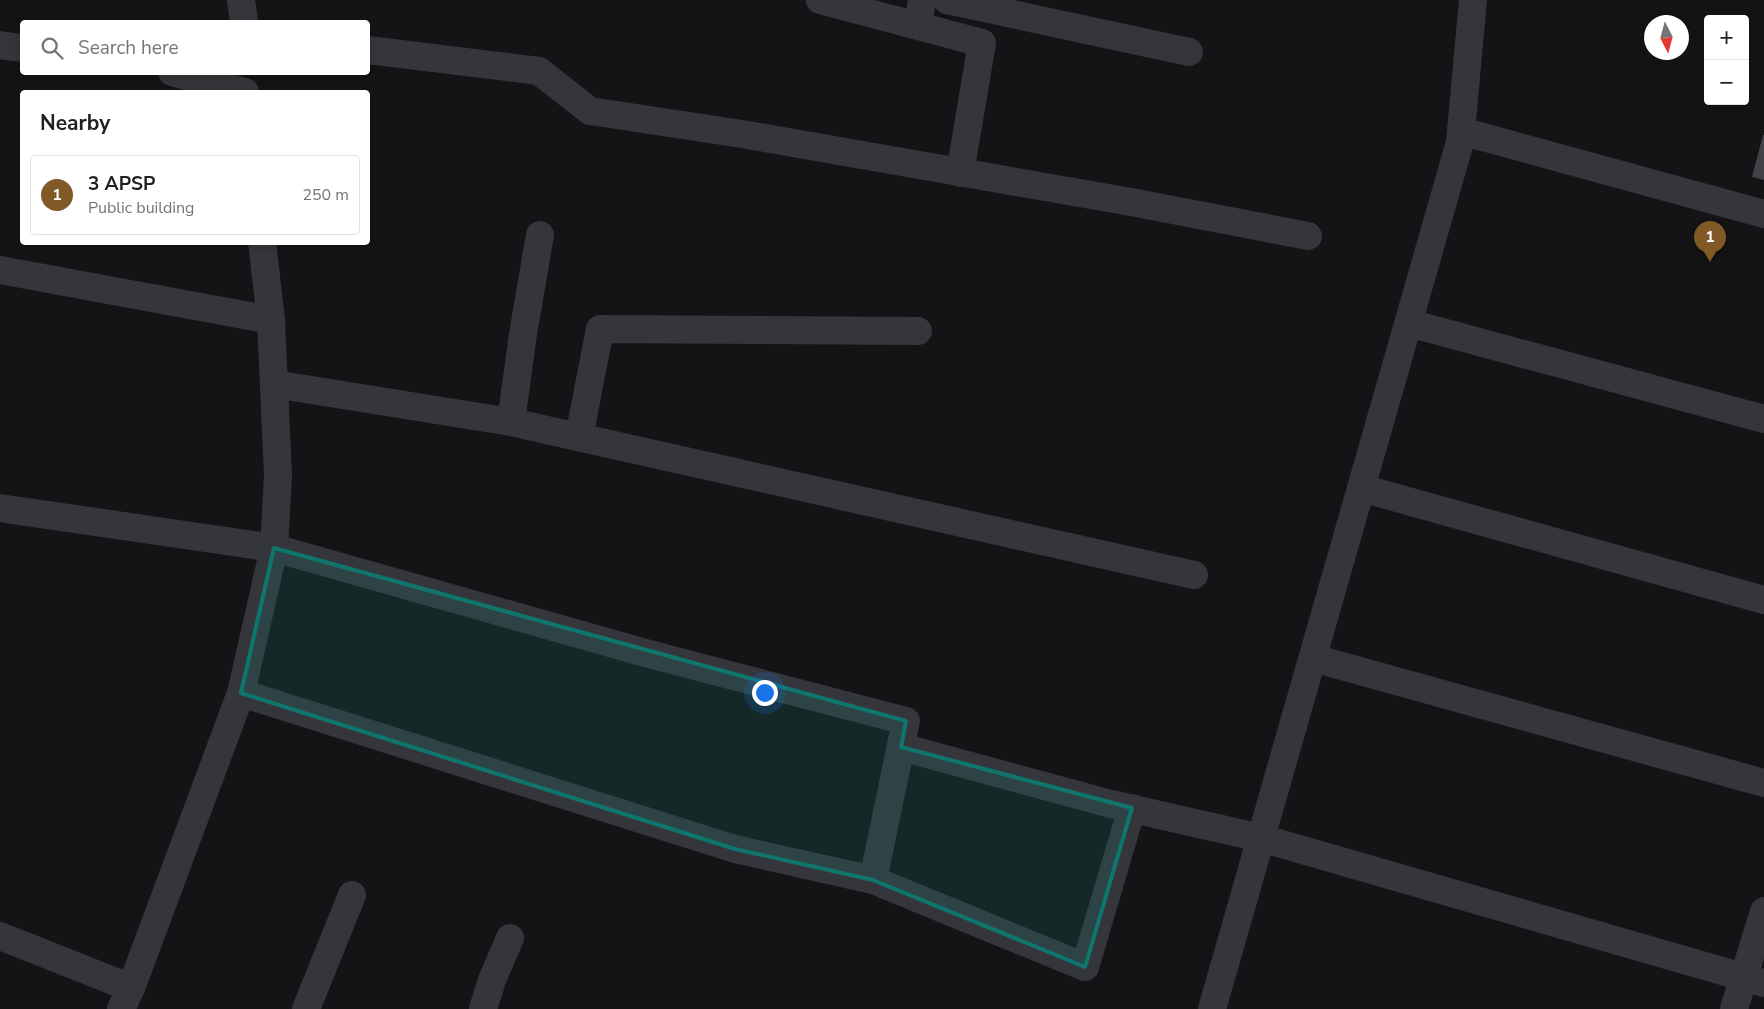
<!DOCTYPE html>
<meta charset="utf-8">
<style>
:root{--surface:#fff;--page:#f6f6f6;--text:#202124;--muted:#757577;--line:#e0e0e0;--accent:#815927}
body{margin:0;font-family:"Nunito Sans",sans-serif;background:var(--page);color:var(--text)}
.controls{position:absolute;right:15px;top:15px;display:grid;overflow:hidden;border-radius:5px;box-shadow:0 2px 8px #0003}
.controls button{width:45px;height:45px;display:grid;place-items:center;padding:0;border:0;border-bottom:1px solid var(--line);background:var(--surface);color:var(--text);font:25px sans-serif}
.compass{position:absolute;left:1644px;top:15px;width:45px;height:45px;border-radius:50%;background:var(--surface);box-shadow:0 2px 8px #0003;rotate:174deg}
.you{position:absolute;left:764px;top:692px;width:18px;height:18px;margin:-12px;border:4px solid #fff;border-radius:50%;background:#1a73e8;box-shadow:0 0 0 8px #1a73e833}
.badge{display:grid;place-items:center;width:32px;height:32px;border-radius:50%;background:var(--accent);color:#fff;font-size:16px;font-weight:700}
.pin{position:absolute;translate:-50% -41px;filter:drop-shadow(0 1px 2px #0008)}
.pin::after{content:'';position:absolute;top:26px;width:18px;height:15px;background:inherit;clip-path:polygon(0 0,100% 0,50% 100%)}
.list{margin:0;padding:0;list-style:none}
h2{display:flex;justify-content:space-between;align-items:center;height:65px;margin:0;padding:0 20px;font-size:21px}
h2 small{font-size:16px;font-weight:400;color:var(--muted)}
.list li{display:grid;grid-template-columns:32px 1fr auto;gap:15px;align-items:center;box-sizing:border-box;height:80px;margin:0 10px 10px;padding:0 10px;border:1px solid var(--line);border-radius:5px}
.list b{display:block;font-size:19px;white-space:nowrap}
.list p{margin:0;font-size:16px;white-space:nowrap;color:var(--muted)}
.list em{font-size:16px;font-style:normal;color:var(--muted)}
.icon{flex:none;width:28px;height:28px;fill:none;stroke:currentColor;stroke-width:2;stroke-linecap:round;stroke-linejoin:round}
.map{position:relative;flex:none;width:1764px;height:1009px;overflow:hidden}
.search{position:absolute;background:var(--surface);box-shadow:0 2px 8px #0003;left:20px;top:20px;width:350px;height:55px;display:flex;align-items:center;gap:12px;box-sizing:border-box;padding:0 18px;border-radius:5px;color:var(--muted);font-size:19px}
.panel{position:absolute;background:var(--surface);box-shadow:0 2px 8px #0003;left:20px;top:90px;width:350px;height:155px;border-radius:5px}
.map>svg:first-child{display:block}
.building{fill:#404246}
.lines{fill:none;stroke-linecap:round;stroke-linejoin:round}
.minor{stroke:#35363b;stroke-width:28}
.marked{fill:#0f766e;fill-opacity:0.2;stroke:#0f766e;stroke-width:4;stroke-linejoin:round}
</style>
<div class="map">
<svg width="1764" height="1009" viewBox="0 0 1764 1009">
<rect width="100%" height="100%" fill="#141416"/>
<path class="building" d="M 1763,135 L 1764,135 L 1764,180 L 1752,177 Z"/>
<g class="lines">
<g class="minor">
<path d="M 241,0 L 244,22"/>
<path d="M 820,0 L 982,43 L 960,173"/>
<path d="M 947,0 L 1189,52"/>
<path d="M 918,26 L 922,0"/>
<path d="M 0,45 L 22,48"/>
<path d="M 368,50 L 539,71 L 590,111 L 742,134 L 1131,202 L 1308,236"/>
<path d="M 172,72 L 245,92"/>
<path d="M 1461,131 L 1764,214"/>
<path d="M 0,270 L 271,320"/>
<path d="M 1409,323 L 1764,419"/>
<path d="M 274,384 L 511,422 L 1194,575"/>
<path d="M 511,422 L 523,334 L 540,235"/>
<path d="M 579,437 L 600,329 L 918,331"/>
<path d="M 1361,488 L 1764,600"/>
<path d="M 0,508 L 274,548 L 649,654 L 906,721 L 873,880"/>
<path d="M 1313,658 L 1764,783"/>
<path d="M 241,693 L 735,849 L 873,880 L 1085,967 L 1132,808"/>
<path d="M 901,747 L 1111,804 L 1261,838 L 1764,983"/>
<path d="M 0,936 L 131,988"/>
<path d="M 121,1009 L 131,988 L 241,693 L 274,548 L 278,475 L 271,320 L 262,242"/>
<path d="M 306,1009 L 352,895"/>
<path d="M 483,1009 L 492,980 L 510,938"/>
<path d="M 1212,1009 L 1460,142 L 1473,0"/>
<path d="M 1734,1009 L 1764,911"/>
</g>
</g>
<path class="marked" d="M 274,548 L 906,721 L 901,747 L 1132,808 L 1085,967 L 873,880 L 735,849 L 241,693 Z"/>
</svg>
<div class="controls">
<button>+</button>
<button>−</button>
</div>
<svg class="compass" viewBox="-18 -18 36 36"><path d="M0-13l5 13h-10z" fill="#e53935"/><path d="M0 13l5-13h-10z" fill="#757577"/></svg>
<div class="you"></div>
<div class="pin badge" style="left:1710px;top:262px">1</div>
<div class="search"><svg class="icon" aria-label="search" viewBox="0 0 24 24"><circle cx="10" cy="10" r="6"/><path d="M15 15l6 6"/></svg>Search here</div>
<section class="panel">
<h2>Nearby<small></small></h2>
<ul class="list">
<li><span class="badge">1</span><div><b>3 APSP</b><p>Public building</p></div><em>250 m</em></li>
</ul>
</section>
</div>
